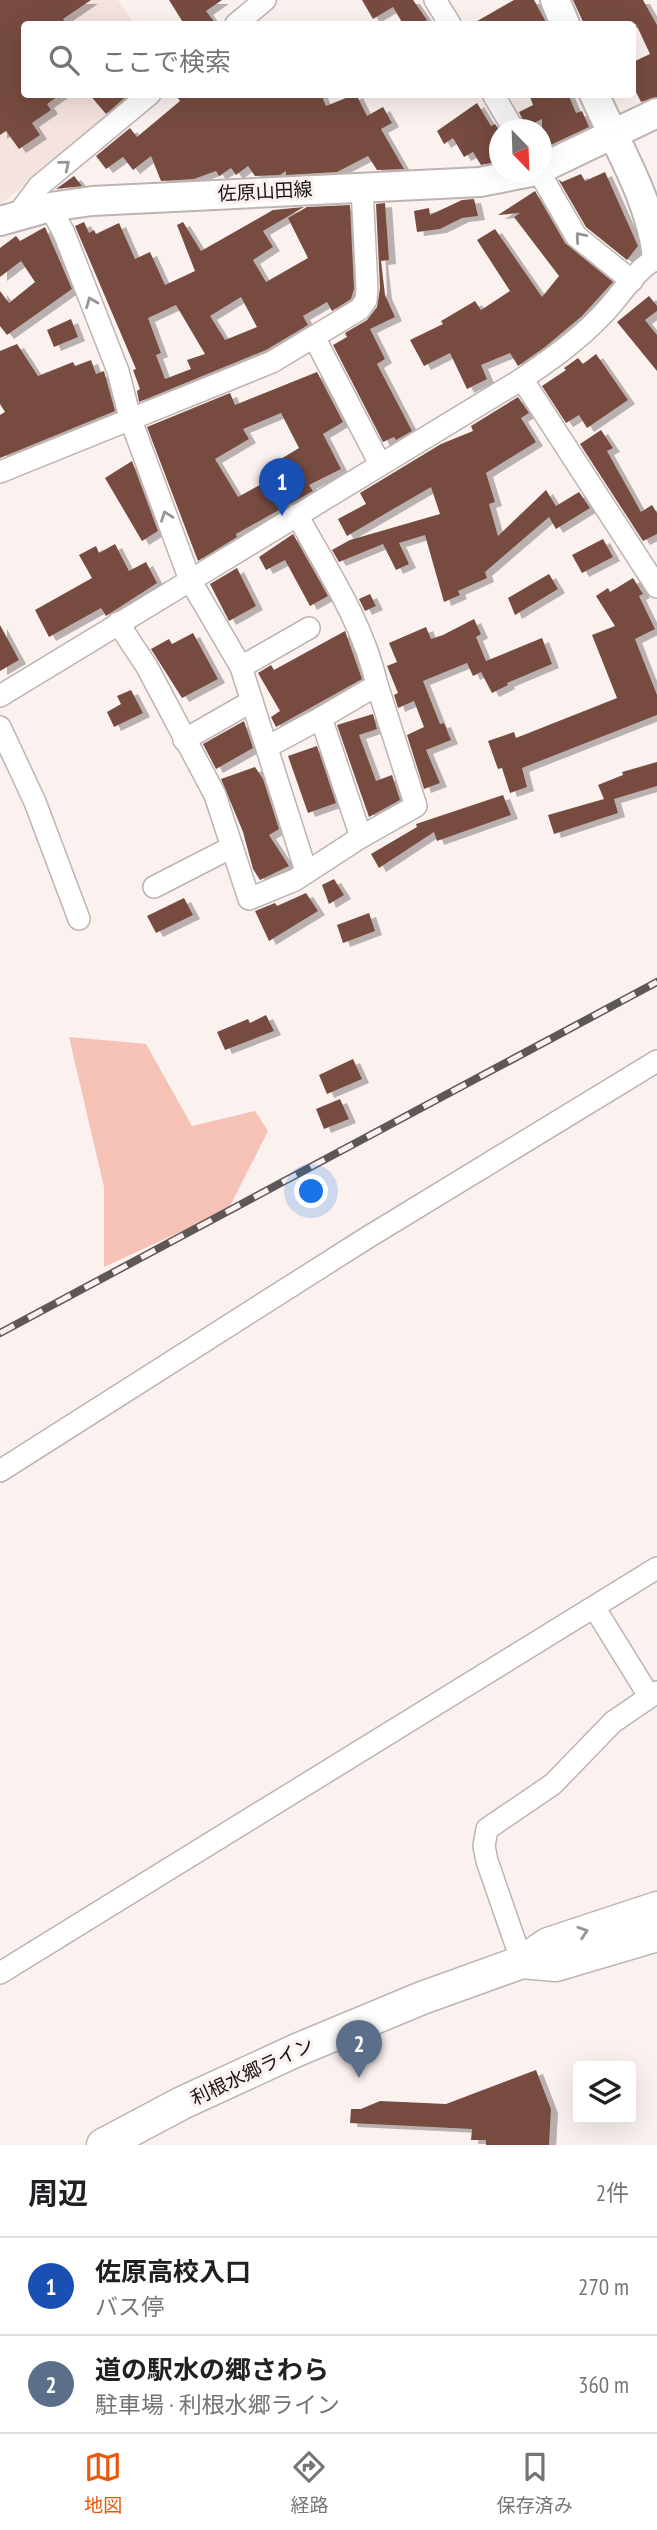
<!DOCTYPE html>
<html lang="ja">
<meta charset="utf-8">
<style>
:root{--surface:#fff;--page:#f2f2f2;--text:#202124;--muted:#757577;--line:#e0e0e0;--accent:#ea580c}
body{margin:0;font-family:"PT Sans Narrow","Noto Sans JP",sans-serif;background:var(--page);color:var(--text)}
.controls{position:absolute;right:21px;bottom:21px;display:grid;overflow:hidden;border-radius:7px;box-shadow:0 7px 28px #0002}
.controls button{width:63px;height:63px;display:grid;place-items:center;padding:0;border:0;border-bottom:2px solid var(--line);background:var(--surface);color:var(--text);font:35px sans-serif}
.compass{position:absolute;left:489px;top:119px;width:63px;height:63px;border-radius:50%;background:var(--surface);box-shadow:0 7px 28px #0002;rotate:157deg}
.you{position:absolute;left:312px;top:1192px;width:24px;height:24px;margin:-18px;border:5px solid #fff;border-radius:50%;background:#1a73e8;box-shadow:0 0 0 10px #1a73e833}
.badge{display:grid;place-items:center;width:46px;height:46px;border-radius:50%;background:var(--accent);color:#fff;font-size:23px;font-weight:700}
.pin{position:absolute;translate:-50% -58px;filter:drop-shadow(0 2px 4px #0008)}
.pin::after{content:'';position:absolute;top:37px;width:24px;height:21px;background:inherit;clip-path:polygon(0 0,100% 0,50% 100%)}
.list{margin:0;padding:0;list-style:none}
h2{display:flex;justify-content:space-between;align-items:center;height:91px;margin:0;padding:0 28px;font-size:30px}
h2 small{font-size:23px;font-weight:400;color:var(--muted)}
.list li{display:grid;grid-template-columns:46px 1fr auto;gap:21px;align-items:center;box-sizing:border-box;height:98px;padding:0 28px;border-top:2px solid var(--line)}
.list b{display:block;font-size:26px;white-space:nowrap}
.list p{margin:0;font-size:23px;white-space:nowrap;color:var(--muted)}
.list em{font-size:23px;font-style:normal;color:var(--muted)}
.icon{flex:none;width:38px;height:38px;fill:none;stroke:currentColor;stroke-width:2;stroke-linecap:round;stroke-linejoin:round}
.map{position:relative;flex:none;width:657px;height:2145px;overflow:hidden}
.search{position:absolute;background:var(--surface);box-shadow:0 7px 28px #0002;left:21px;right:21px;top:21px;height:77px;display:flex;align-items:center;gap:18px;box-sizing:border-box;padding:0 24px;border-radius:7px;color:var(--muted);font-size:26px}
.sheet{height:287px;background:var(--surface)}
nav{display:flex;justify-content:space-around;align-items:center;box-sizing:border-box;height:98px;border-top:2px solid var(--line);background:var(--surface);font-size:19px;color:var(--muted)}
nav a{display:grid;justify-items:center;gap:4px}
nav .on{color:var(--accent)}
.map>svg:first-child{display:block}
.built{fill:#f5e3df}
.green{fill:#f6c2b6}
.building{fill:#774b40;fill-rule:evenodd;filter:url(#shadow)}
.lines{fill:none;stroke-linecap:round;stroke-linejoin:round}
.minor-casing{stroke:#bdb4b1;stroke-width:24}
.major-casing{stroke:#bdb4b1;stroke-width:32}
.highway-casing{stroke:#bdb4b1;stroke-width:35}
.minor{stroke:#fff;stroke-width:21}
.major{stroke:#fff;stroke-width:28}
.highway{stroke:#fff;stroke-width:32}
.rail-casing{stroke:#5d5857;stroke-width:8}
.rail{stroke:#fbf1ef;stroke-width:5;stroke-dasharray:16;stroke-linecap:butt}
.oneway{stroke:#979595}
.labels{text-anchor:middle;stroke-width:7;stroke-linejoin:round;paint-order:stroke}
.street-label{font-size:19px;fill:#171413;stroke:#fbf1ef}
</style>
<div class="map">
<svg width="657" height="2145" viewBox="0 0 657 2145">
<defs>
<filter id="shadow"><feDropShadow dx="7" dy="4" stdDeviation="0" flood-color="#0004"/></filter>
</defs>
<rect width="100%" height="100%" fill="#fbf1ef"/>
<path class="built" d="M 0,0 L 118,0 L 134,24 L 24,24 L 24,94 L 145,95 L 0,204 Z"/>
<path class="green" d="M 69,1037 L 146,1044 L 192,1126 L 255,1111 L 268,1131 L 228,1210 L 104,1267 L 104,1187 Z"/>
<g class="building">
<path d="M 0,0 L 91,0 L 63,19 L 66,24 L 24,24 L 24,94 L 61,94 L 47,104 L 51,110 L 32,123 L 40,135 L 19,149 L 6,131 L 0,135 Z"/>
<path d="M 169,0 L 222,0 L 206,11 L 216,24 L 184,24 Z"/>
<path d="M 362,0 L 413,0 L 427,20 L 420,24 L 403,24 L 393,7 L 373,19 Z"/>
<path d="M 514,0 L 534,0 L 547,24 L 472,24 Z"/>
<path d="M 573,0 L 643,0 L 657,25 L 657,97 L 641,102 L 633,86 L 633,62 L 650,54 L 636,24 L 584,24 Z"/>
<path d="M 89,94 L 129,94 L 106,114 Z"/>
<path d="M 175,94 L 321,94 L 326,106 L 356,94 L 367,116 L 383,107 L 392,123 L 381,129 L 404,169 L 377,170 L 368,156 L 337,172 L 286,175 L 286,171 L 280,175 L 255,176 L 248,166 L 236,175 L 231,168 L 219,176 L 216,171 L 194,179 L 161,181 L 151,156 L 133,170 L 123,157 L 106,169 L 96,156 L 130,128 L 137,137 L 180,101 Z"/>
<path d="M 529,94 L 568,94 L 576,113 L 582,111 L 589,127 L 542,149 L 542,119 L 526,127 L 519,112 L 533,105 Z"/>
<path d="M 477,103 L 491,126 L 495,124 L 500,131 L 500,161 L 481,165 L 473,152 L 464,157 L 453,138 L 444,144 L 437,131 Z"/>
<path d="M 605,172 L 638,246 L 627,260 L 586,227 L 558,179 L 562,182 L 581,174 L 585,181 Z"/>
<path d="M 74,176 L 82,186 L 56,189 Z"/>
<path d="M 535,191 L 565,243 L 613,282 L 582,316 L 545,347 L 518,366 L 510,353 L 481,365 L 487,379 L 467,389 L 450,353 L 424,366 L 410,340 L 443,324 L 441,321 L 475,301 L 481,310 L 510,291 L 477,240 L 495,229 L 542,297 L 559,276 L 514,217 L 520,213 L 498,215 Z"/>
<path d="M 474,199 L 478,216 L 462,218 L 440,229 L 417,232 L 414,211 L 429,208 L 430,215 L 462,200 Z"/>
<path d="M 385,203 L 389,260 L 381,261 L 385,295 L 395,317 L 370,329 L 385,359 L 377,364 L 412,431 L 396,440 L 394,437 L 383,442 L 333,345 L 347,337 L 345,333 L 367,320 L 377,307 L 380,288 L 376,204 Z"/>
<path d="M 350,205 L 354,289 L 351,299 L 332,311 L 327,302 L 303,316 L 308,325 L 266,350 L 139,402 L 137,391 L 140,389 L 133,370 L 136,369 L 75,226 L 84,222 L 89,233 L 94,230 L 96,234 L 119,223 L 135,259 L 150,252 L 165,285 L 195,271 L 177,225 L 183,222 L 201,251 L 273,210 L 304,207 L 263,231 L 273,247 L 253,260 L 266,282 L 308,258 L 288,218 L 307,207 ZM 241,297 L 257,327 L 225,340 L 210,316 ZM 176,305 L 205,354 L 187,360 L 191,369 L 165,379 L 156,355 L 161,353 L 148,318 Z"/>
<path d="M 45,227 L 72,289 L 7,335 L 0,326 L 0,291 L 9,303 L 35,282 L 21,261 L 0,277 L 0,248 L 16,236 L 20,241 Z"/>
<path d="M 649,296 L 657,306 L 657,311 L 645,320 L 657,335 L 657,371 L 617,322 Z"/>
<path d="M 71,319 L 78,337 L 54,347 L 47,330 Z"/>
<path d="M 17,344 L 38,376 L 73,362 L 75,366 L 91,360 L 96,374 L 104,371 L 115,411 L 0,458 L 0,415 L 5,412 L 0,404 L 0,351 Z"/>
<path d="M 596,354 L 628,400 L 587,428 L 579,415 L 566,423 L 542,386 L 566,370 L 564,368 L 578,358 L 583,364 Z"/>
<path d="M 317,372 L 343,422 L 323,434 L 341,469 L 309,485 L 313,491 L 236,534 L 237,537 L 198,561 L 147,427 L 230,393 L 235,405 ZM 281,413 L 299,448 L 261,471 L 267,481 L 238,497 L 215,459 L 249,439 L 243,429 Z"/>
<path d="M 518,397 L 529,413 L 521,418 L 536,442 L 486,473 L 495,502 L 489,504 L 498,536 L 546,490 L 556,506 L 579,492 L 590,508 L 556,529 L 549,517 L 485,572 L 487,578 L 458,591 L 460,595 L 444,602 L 425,535 L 399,543 L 409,564 L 396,570 L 383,544 L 339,562 L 332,550 L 350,540 L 440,514 L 431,487 L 347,536 L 338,519 L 366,504 L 360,493 L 441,444 L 473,431 L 471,426 Z"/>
<path d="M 601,430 L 613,448 L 607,451 L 641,512 L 652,505 L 657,513 L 657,534 L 643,541 L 580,444 Z"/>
<path d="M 132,461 L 158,531 L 142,541 L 105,478 Z"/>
<path d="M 293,534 L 328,596 L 310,606 L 285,560 L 266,570 L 259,557 Z"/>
<path d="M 603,539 L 613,557 L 582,573 L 572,555 Z"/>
<path d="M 115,544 L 129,571 L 146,562 L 157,583 L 106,616 L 101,608 L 49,637 L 35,610 L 92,578 L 79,555 L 96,546 L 99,553 Z"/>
<path d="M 237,568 L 256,606 L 229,621 L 210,584 Z"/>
<path d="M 549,574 L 558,589 L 515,615 L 508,598 Z"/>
<path d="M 633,578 L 643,594 L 639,596 L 655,629 L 635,639 L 657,695 L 657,715 L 522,768 L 527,787 L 510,793 L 502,768 L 498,769 L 488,741 L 514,732 L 516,738 L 617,698 L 592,635 L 615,626 L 596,596 L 608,588 L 610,592 Z"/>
<path d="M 370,594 L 376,606 L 365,611 L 359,599 Z"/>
<path d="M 474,619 L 481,634 L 476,637 L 486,661 L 542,638 L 552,664 L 507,683 L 508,685 L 492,693 L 481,672 L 473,676 L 467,663 L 423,681 L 440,724 L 444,723 L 451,740 L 426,750 L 440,783 L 424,789 L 407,735 L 424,727 L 414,701 L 398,708 L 394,695 L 398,693 L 387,666 L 397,662 L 389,643 L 426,627 L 431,639 L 443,635 Z"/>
<path d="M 0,625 L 19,660 L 0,671 Z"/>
<path d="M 345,631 L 362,679 L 276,727 L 271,717 L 280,711 L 258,673 L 271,665 L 274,670 Z"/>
<path d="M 193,633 L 218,679 L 182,698 L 151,649 L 169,639 L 172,644 Z"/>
<path d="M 131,690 L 143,713 L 114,727 L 107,712 L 121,704 L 117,696 Z"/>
<path d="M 373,714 L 377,729 L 359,735 L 376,781 L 392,775 L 400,800 L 369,817 L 337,725 Z"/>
<path d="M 244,721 L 253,748 L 216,769 L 203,744 Z"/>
<path d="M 317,746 L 336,803 L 308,813 L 288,756 Z"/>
<path d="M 657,762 L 657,786 L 614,799 L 618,813 L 554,834 L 548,815 L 604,799 L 598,785 L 623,775 L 622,772 Z"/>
<path d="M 255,767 L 263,779 L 279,829 L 269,835 L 289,866 L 260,880 L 253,869 L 243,832 L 221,779 Z"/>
<path d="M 503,795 L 511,815 L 437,841 L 434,832 L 379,868 L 371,854 L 417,827 L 416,824 Z"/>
<path d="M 334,879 L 344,895 L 329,904 L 322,885 Z"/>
<path d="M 306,893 L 318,911 L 269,941 L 255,911 L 275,903 L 277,906 Z"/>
<path d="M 184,898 L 193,915 L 156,933 L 147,916 Z"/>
<path d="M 369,913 L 375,931 L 343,943 L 337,925 Z"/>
<path d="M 266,1015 L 274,1031 L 225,1050 L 217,1032 L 248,1019 L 250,1023 Z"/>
<path d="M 353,1059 L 362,1079 L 327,1094 L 319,1075 Z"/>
<path d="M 340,1099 L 349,1119 L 324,1129 L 316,1109 Z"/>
<path d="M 536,2070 L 551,2109 L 549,2145 L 486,2145 L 486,2140 L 471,2140 L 472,2129 L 350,2123 L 351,2109 L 361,2109 L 380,2101 L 446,2104 Z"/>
</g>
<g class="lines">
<g class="minor-casing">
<g id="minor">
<path d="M 435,0 L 450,24"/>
<path d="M 236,24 L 265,0"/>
<path d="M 493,94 L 514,130"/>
<path d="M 539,172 L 576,236 L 632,281"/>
<path d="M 50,207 L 64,233 L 118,371 L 130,418 L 190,580 L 241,667 L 306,871"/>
<path d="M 18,214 L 39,186 L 150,94"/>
<path d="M 314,337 L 380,464"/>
<path d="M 522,379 L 657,587"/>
<path d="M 0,472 L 272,362 L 360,309 L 366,300 L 367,289 L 362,187"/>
<path d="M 297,515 C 327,569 364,625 377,685"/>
<path d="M 118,623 L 147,667 L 215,795 L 249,899 L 295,880 L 361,837 L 321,718 L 267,747"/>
<path d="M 241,667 L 309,628"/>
<path d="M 0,696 L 522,379 C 550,360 577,341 600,317 C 620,298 633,271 657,258"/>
<path d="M 321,718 L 377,685 L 416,806 L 361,837"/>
<path d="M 0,727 L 35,802 L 79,919"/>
<path d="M 184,740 L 252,701"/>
<path d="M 154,887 L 232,847"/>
<path d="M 0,1471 L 365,1239 L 657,1061"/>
<path d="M 594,1607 L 649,1696"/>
<path d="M 522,1962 L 487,1861 L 484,1846 L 487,1829 L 553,1784 L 613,1722 L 657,1692"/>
<path d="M 0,1973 L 657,1568"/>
</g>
</g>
<g class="major-casing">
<g id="major">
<path d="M 555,0 L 565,24"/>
<path d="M 594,94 C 617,146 651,200 657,257"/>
<path d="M 542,168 L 657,113"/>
<path d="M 0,221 L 50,207 L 92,201 L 480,182 L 531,172"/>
</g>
</g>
<g class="highway-casing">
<g id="highway">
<path d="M 522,1962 L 556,1965 L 657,1935"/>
<path d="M 103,2145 L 182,2103 L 297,2050 L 422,1998 L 522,1962 L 548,1944 L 657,1908"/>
</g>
</g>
<use href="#minor" class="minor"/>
<use href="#major" class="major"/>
<use href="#highway" class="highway"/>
<g class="rail-casing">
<path id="rail" d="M 0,1333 L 657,982"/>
</g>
<use href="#rail" class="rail"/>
</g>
<defs><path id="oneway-chevron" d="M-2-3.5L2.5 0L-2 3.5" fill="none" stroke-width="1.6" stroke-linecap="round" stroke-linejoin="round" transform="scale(1.75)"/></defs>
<g class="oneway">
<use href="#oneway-chevron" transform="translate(65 165) rotate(-39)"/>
<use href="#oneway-chevron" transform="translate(580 237) rotate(-131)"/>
<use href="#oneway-chevron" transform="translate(91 302) rotate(-112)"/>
<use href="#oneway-chevron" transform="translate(166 516) rotate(-110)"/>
<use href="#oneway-chevron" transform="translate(583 1932) rotate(-18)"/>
</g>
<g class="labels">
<g class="street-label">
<text transform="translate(265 191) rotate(-3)" y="7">佐原山田線</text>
<text transform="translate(252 2071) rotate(-25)" y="7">利根水郷ライン</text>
</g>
</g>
</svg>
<div class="controls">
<button><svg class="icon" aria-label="layers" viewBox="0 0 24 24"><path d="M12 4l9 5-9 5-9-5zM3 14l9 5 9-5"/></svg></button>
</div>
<svg class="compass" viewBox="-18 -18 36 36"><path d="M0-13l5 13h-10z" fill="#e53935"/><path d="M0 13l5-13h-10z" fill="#757577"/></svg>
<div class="you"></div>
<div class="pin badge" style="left:282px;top:516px;background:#1a4fb4">1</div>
<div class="pin badge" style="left:359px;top:2078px;background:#5c6f8a">2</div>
<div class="search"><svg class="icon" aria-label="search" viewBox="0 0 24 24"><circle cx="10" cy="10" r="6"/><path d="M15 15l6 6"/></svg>ここで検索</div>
</div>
<section class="sheet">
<h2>周辺<small>2件</small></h2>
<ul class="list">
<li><span class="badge" style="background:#1a4fb4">1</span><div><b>佐原高校入口</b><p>バス停</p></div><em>270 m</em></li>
<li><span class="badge" style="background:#5c6f8a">2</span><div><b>道の駅水の郷さわら</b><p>駐車場 · 利根水郷ライン</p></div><em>360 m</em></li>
</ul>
</section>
<nav>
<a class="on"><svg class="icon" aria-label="map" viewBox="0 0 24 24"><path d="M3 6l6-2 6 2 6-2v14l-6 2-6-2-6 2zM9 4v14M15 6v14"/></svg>地図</a>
<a><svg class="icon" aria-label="directions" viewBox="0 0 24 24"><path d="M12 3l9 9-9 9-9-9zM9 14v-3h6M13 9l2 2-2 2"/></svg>経路</a>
<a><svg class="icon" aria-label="saved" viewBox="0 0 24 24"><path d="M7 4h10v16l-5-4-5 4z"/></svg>保存済み</a>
</nav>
